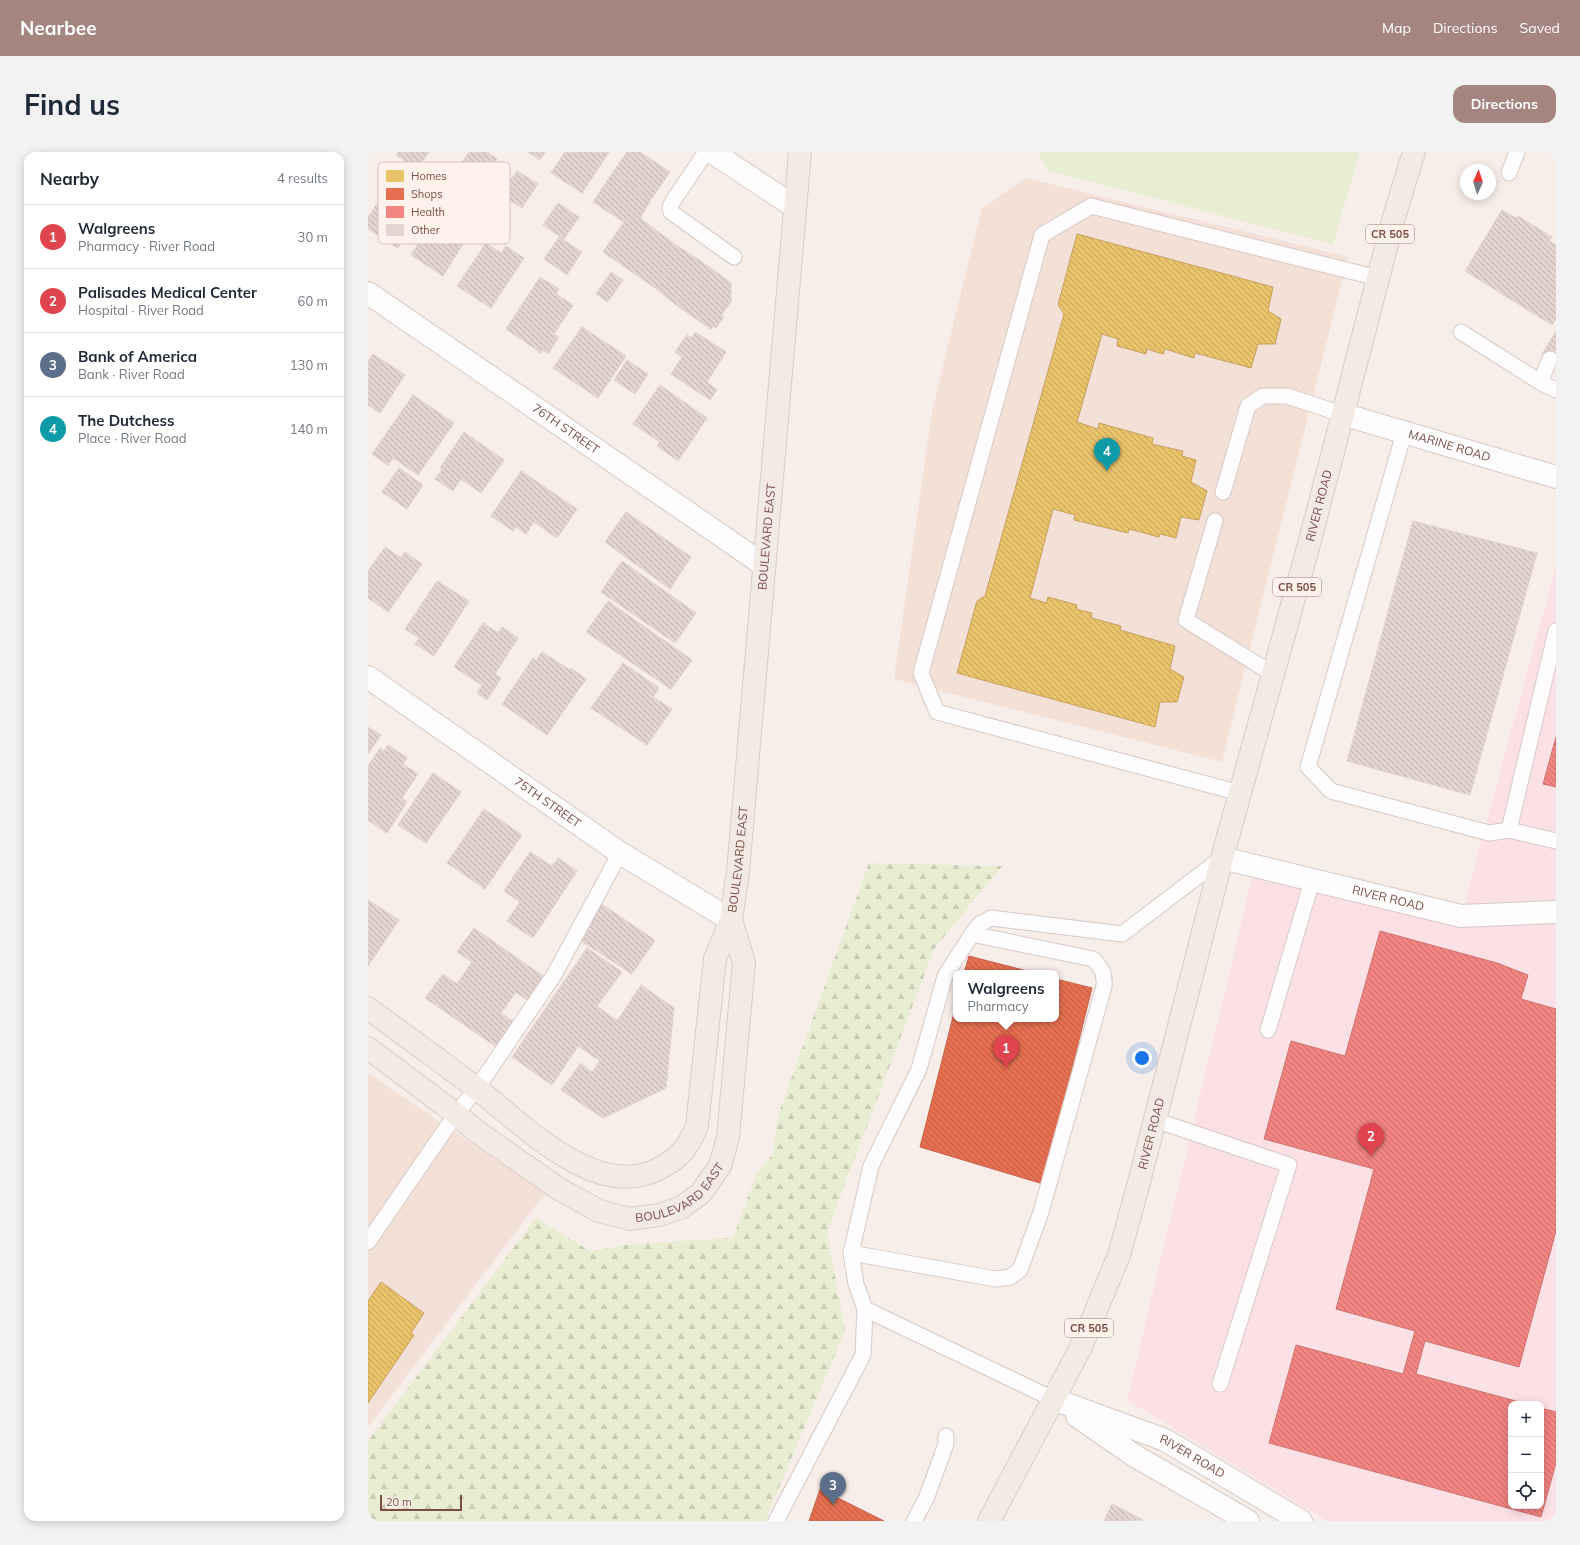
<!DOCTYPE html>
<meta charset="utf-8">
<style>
:root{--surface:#fff;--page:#f2f2f3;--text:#1f2937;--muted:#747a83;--line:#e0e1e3;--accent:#a5857f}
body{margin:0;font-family:Mulish,sans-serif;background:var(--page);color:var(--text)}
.controls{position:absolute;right:12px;bottom:12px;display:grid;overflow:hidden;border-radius:8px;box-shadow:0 2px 10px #0003}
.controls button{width:36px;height:36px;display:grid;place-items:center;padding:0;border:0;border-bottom:1px solid var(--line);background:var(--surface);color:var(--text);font:20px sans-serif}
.compass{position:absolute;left:1092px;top:12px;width:36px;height:36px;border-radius:50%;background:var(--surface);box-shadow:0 2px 10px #0003;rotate:3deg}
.scale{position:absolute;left:12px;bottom:10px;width:82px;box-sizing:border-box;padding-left:4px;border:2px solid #794d46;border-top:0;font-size:11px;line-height:14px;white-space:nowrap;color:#794d46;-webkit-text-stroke:3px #fff2eb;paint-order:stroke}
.you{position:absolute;left:774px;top:906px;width:14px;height:14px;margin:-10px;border:3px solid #fff;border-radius:50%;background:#1a73e8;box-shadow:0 0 0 6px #1a73e833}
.badge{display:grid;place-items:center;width:26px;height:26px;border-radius:50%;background:var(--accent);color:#fff;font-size:13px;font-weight:700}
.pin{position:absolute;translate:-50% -33px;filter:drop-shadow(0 1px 2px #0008)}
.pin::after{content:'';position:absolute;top:21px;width:14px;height:12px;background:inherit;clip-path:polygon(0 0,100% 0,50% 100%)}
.popup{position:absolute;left:585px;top:818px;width:106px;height:52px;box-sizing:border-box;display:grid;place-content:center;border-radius:8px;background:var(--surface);filter:drop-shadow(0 1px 3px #0005);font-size:13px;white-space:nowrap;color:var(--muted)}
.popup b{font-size:15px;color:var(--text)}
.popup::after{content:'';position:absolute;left:50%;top:100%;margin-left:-8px;border:8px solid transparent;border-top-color:var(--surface)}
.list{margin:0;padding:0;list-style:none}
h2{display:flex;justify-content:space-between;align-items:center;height:52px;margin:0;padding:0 16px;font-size:17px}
h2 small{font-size:13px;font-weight:400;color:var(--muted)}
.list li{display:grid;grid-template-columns:26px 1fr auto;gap:12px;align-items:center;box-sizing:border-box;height:64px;padding:0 16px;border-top:1px solid var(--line)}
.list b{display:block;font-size:15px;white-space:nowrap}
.list p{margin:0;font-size:13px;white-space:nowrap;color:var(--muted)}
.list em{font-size:13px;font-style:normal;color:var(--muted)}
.icon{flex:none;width:22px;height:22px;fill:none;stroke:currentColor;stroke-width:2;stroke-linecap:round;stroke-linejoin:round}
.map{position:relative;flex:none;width:1188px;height:1369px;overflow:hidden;border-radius:12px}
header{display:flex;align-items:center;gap:24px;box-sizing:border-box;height:56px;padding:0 20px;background:var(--accent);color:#fff}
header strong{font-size:19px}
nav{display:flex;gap:22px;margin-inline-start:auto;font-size:14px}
.intro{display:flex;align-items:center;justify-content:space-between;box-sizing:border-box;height:96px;padding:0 24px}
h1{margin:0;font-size:28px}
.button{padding:10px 18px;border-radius:12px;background:var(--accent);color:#fff;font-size:14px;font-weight:700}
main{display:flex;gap:24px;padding:0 24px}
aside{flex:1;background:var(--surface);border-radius:12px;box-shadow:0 2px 10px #0003}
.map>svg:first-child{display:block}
.residential{fill:#f3e0d7}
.medical{fill:#fbe0e6;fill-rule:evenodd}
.green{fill:#e9edd2}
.forest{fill:url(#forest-firs)}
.homes{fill:url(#homes-back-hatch);stroke:#c7a05f}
.shops{fill:url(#shops-back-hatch);stroke:#c6654e}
.health{fill:url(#health-back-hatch);stroke:#ce7470}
.building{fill:url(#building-back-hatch);stroke:#e1d0cb}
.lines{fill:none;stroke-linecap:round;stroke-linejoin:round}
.lane-casing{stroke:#d6cac6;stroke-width:17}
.street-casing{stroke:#d6cac6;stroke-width:24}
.primary-casing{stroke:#dacbc8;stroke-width:24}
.lane{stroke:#fefcfc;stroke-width:15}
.street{stroke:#fefcfc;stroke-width:22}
.primary{stroke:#f3eae4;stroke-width:22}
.labels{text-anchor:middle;stroke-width:4;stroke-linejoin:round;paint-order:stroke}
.shield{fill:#fff2eb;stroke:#a17e78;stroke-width:1}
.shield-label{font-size:11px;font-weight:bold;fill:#794d46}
.street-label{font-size:12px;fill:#794d46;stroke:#fff2eb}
.key{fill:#fff2eb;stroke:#d7c0ba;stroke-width:1}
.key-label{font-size:11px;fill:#794d46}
</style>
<header>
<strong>Nearbee</strong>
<nav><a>Map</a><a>Directions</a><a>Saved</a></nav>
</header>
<div class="intro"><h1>Find us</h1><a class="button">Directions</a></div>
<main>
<aside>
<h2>Nearby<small>4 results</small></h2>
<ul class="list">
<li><span class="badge" style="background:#e0444e">1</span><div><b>Walgreens</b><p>Pharmacy · River Road</p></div><em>30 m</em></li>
<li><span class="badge" style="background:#e0444e">2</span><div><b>Palisades Medical Center</b><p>Hospital · River Road</p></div><em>60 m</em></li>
<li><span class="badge" style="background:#5c6f8a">3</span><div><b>Bank of America</b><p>Bank · River Road</p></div><em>130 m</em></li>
<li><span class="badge" style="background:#0f9aa8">4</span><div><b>The Dutchess</b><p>Place · River Road</p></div><em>140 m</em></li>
</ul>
</aside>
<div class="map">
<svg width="1188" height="1369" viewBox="0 0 1188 1369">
<defs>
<pattern id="forest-firs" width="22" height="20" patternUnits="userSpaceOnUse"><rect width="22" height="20" fill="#e9edd2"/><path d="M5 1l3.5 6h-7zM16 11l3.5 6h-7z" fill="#cbcdb6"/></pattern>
<pattern id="homes-back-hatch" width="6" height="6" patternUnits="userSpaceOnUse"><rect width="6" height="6" fill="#e9c46a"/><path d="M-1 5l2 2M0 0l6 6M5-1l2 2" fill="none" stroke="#c2a159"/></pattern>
<pattern id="shops-back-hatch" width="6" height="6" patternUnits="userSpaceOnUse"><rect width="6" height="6" fill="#e76f51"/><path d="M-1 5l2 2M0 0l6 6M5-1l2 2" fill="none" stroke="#c05d45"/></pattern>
<pattern id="health-back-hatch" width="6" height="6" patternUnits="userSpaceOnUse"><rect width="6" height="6" fill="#f28482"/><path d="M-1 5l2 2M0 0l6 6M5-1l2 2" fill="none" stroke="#c96e6c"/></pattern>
<pattern id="building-back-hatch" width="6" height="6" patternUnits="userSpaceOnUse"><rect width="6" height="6" fill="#e5d5d0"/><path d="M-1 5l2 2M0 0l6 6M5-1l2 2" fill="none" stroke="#beafab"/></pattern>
</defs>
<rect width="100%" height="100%" fill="#f8eee9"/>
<g class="residential">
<path d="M 658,26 L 980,105 L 854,610 L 526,527 L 564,259 L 614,56 Z"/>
<path d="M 0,921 L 177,1041 L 0,1275 Z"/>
</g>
<path class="medical" d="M 1188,414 L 1188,1369 L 959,1369 L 759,1248 L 889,705 L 1094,760 ZM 1143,1252 L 1173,1252 L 1173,1354 L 1143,1354 Z"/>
<path class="green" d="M 670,0 L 992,0 L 965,92 L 680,19 Z"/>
<path class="forest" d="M 501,711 L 634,714 L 566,797 L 459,1080 L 477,1179 L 397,1369 L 0,1369 L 0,1289 L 168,1066 L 222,1099 L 264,1092 L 365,1086 L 388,1023 L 405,1002 L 410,963 Z"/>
<g class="homes">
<path d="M 709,82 L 905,135 L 900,159 L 913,167 L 907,192 L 890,192 L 883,216 L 827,201 L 826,206 L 797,197 L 795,202 L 779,197 L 778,202 L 749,194 L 750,187 L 734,182 L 709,270 L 730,277 L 731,271 L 785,286 L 784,292 L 815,299 L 814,304 L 828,308 L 823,330 L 839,339 L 831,368 L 813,365 L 808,386 L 792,382 L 791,385 L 761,377 L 760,381 L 706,368 L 707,363 L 685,357 L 662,446 L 678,451 L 680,445 L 709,453 L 708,457 L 724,461 L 723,466 L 753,474 L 752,478 L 807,494 L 802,517 L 816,525 L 809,550 L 792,550 L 787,575 L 589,521 L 609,449 L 617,444 L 696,162 L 690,153 Z"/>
<path d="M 13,1130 L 56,1161 L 43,1181 L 46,1183 L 0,1251 L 0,1149 Z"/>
</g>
<g class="shops">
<path d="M 601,804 L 667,821 L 596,821 Z"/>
<path d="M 688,827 L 724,836 L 675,1032 L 552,995 L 588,853 L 588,867 L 688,867 Z"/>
<path d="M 452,1337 L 516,1369 L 441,1369 Z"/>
</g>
<g class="health">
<path d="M 1188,585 L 1188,635 L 1175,632 Z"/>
<path d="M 1012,779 L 1129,811 L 1160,823 L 1153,847 L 1188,857 L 1188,1079 L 1151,1215 L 1057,1189 L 1048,1222 L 1159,1252 L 1143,1252 L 1143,1354 L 1173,1354 L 1173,1256 L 1188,1260 L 1188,1311 L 1173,1365 L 901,1291 L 928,1193 L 1035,1222 L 1047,1179 L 968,1157 L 1006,1017 L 896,987 L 923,889 L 977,904 Z"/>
</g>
<g class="building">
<path d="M 30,0 L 61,0 L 49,17 L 28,3 Z"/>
<path d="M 101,0 L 119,0 L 129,7 L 114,29 L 92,14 Z"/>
<path d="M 160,0 L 177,0 L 172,8 Z"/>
<path d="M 197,0 L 241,0 L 214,41 L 183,21 Z"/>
<path d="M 259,0 L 272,0 L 302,20 L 284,46 L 245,20 Z"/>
<path d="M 149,19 L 170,32 L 154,56 L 133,42 Z"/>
<path d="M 245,20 L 284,46 L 272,66 L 256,70 L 225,50 Z"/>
<path d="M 115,32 L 139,49 L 122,73 L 98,56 Z"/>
<path d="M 13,46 L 47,69 L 30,96 L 0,77 L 0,65 Z"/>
<path d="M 190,51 L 211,65 L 196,87 L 175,73 Z"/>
<path d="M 1134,58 L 1148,66 L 1150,64 L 1184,85 L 1181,89 L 1188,93 L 1188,166 L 1184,173 L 1097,119 Z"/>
<path d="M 75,63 L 84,69 L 88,64 L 104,74 L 105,76 L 75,124 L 43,103 L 68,64 L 72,67 Z"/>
<path d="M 272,66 L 289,79 L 261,118 L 235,100 L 256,70 Z"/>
<path d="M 289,79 L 314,97 L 287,136 L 261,118 Z"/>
<path d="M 191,85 L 214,100 L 199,123 L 176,107 Z"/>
<path d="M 118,91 L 133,101 L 138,94 L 156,106 L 123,156 L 89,134 Z"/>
<path d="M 314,97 L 340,114 L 311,155 L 287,136 Z"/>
<path d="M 340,114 L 363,131 L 363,150 L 353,163 L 356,165 L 348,176 L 345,174 L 343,177 L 311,155 Z"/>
<path d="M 243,120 L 255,128 L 240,150 L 228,142 Z"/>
<path d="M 172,125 L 191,137 L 188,142 L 205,153 L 186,182 L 191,185 L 180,202 L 175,198 L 173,201 L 138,177 Z"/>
<path d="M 214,175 L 258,204 L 230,246 L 185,216 Z"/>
<path d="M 1188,179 L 1188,211 L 1174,202 Z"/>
<path d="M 327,180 L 358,200 L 339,230 L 349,238 L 342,248 L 303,222 L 314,205 L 307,200 L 319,183 L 324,186 Z"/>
<path d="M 5,202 L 37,223 L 12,261 L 0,253 L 0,210 Z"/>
<path d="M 259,208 L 280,222 L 267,242 L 246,228 Z"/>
<path d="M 292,233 L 339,266 L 310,309 L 289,294 L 292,290 L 265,272 Z"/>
<path d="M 45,243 L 86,271 L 50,323 L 25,306 L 20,313 L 4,302 Z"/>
<path d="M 96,280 L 136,308 L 113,341 L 93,327 L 85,339 L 67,327 L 74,318 L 72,316 Z"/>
<path d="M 31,316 L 55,333 L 39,357 L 14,340 Z"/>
<path d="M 153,319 L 209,357 L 189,386 L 166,370 L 158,382 L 148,375 L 145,379 L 123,364 Z"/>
<path d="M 258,360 L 323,405 L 302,437 L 237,390 Z"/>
<path d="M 1045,369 L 1169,401 L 1102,643 L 979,609 Z"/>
<path d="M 17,395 L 33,406 L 37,400 L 54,412 L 20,460 L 0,446 L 0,419 Z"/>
<path d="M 254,409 L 328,461 L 307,491 L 233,440 Z"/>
<path d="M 69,429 L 101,449 L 66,504 L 47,492 L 51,486 L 37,477 Z"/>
<path d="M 240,449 L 324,508 L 303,537 L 218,480 Z"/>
<path d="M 115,471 L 130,481 L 134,475 L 150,486 L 127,522 L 133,526 L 119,548 L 109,541 L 114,533 L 86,515 Z"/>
<path d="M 174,500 L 202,518 L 203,516 L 218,527 L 179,583 L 134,552 L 165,506 L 168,509 Z"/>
<path d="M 255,511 L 291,536 L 285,545 L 304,557 L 279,593 L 223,556 Z"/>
<path d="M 0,575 L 13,583 L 0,602 Z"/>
<path d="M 20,593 L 39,606 L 35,612 L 50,622 L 34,646 L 39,650 L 19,681 L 0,668 L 0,614 L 12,596 L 16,599 Z"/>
<path d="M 65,621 L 93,640 L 58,691 L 30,673 Z"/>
<path d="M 116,657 L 154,683 L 117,737 L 79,711 Z"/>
<path d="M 162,700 L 184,714 L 190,706 L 209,719 L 165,786 L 139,769 L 152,750 L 136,739 Z"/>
<path d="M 0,748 L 31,768 L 0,814 Z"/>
<path d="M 232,751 L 287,788 L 264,822 L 210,787 Z"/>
<path d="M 106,776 L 178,826 L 161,850 L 148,840 L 133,861 L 147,871 L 130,896 L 57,846 L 75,822 L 89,832 L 104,810 L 89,800 Z"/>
<path d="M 219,796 L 254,820 L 229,854 L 249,869 L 273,833 L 306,856 L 298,936 L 235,966 L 193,938 L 213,911 L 224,920 L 232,909 L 210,894 L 184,933 L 144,905 Z"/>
<path d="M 744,1352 L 775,1368 L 736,1369 Z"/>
</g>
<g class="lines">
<g class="lane-casing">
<g id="lane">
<path d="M 338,0 L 305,49 L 302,55 L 303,60 L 366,105"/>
<path d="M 1141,21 L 1149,0"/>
<path d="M 1093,180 L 1172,230 L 1188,238"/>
<path d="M 1172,230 L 1182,207"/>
<path d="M 1036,281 L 940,615 L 963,639 L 1121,681 L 1141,678"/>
<path d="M 855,340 L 880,254 L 895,244 L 919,244 L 974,262"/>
<path d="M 847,369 L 818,468 L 905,522"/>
<path d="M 1188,479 L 1141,678 L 1188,689"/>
<path d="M 872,641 L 569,560 L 553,521 L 674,83 L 723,54 L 1010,126"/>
<path d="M 900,878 L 944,729"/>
<path d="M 787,968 L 921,1013 L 852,1232"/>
<path d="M 0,1090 L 88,962 L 109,936 L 186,823 L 252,701"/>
<path d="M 483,1101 L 628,1127 L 642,1125 L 652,1118 L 673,1060 L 736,834 C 737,822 734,816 725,807 L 604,782"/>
<path d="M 685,1247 L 497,1157 L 488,1132 L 483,1101 L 503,1014 L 551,917 L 577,824 L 604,782 L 612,772 L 623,766 L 754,782 L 854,706"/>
<path d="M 408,1369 L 495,1203 L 497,1157"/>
<path d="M 546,1369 L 558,1347 L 578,1292 L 578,1284"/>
</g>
</g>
<g class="street-casing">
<g id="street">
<path d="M 344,0 L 427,55"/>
<path id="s1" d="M 0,141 L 396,413"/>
<path id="s2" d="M 974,262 L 1188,325"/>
<path id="s3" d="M 0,525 L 252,701 L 363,768"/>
<path id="s4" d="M 854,706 L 1093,764 L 1188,760"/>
<path id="s5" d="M 685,1247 L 797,1288 L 933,1369"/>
<path d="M 709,1264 L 767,1304 L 880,1369"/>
</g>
</g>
<g class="primary-casing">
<g id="primary">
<path id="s6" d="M 0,856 C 36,883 73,909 109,937 C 155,972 229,1051 292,1016 C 314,1004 319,997 329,974 L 347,807 L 363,768 L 370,720 L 432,0"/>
<path id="s7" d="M 0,896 L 88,962 L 108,979 L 191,1037 L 231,1059 L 262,1067 L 291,1063 L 314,1055 L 333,1041 L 352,1014 L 360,985 L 376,811 L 363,768"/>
<path id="s8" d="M 621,1369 L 713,1195 L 751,1103 L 770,1034 L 854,706 L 940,396 L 1026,65 L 1046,0"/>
</g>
</g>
<use href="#lane" class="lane"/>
<use href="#street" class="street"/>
<use href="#primary" class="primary"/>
</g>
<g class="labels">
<g class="shield">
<rect x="998" y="73" width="48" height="18" rx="3"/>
<rect x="905" y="426" width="48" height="18" rx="3"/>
<rect x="697" y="1167" width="48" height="18" rx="3"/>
</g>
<g class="shield-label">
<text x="1022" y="86">CR 505</text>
<text x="929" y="439">CR 505</text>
<text x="721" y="1180">CR 505</text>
</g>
<g class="street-label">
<text dy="4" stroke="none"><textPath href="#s1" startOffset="240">76TH STREET</textPath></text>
<text dy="4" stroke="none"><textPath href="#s2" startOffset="112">MARINE ROAD</textPath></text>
<text dy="4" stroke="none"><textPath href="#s8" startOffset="1072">RIVER ROAD</textPath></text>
<text dy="4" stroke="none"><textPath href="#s6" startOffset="1000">BOULEVARD EAST</textPath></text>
<text dy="4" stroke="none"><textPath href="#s3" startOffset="219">75TH STREET</textPath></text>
<text dy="4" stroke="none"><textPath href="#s6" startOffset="676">BOULEVARD EAST</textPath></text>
<text dy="4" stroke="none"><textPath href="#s4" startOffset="171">RIVER ROAD</textPath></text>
<text dy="4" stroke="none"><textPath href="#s8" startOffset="422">RIVER ROAD</textPath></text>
<text dy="4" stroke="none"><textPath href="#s7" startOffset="374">BOULEVARD EAST</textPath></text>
<text dy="4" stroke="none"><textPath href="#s5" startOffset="151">RIVER ROAD</textPath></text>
</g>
</g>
<rect x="10" y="10" width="132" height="82" rx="6" class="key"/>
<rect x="18" y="18" width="18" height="12" fill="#e9c46a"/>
<rect x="18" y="36" width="18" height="12" fill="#e76f51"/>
<rect x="18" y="54" width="18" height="12" fill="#f28482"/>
<rect x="18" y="72" width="18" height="12" fill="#e5d5d0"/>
<g class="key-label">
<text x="43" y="28">Homes</text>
<text x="43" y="46">Shops</text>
<text x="43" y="64">Health</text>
<text x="43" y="82">Other</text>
</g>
</svg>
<div class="controls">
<button>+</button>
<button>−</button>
<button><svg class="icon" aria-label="locate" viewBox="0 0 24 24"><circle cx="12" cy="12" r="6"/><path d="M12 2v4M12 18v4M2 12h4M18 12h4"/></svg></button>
</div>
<svg class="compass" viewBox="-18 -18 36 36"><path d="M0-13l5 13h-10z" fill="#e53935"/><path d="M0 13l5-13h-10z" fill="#747a83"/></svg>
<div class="scale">20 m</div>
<div class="you"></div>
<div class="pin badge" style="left:638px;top:916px;background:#e0444e">1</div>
<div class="popup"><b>Walgreens</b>Pharmacy</div>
<div class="pin badge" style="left:1003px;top:1004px;background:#e0444e">2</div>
<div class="pin badge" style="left:465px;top:1353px;background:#5c6f8a">3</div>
<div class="pin badge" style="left:739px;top:319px;background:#0f9aa8">4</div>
</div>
</main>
